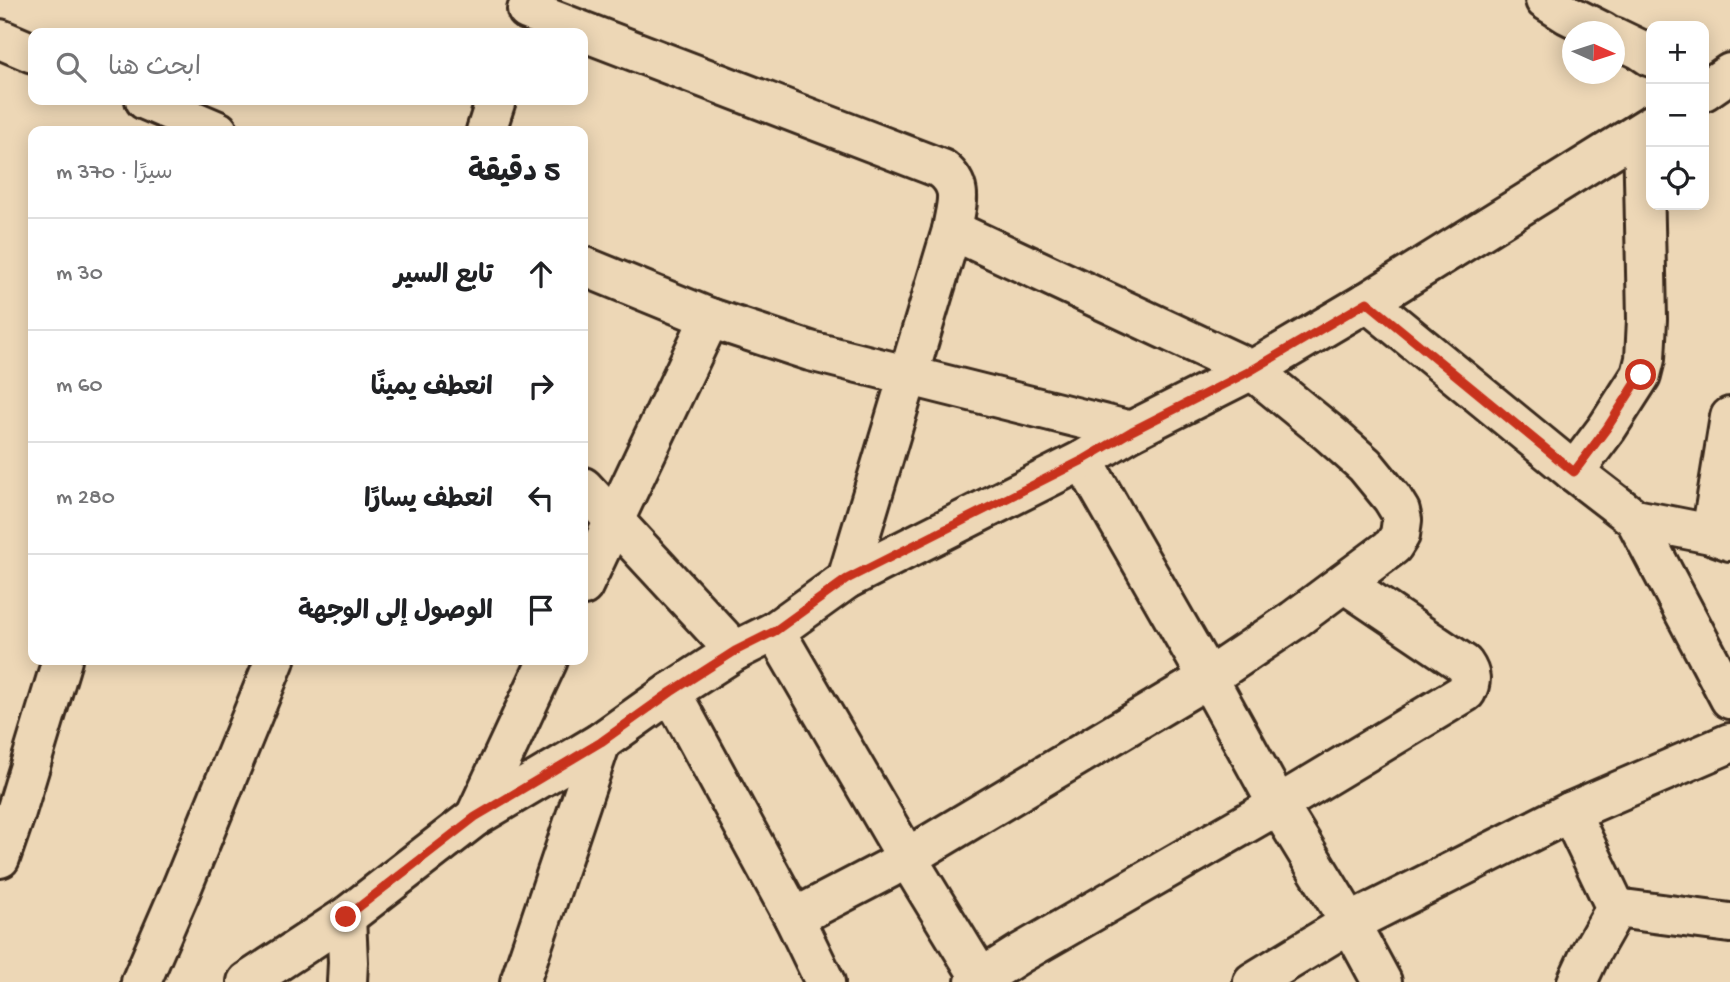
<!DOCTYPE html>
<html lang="ar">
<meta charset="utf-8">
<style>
:root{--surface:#fff;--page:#f6f6f6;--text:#202124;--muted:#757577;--line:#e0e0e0}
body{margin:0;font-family:"Gochi Hand","Playpen Sans Arabic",sans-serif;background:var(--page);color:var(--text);direction:rtl}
.controls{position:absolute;right:21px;top:21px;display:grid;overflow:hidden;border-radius:14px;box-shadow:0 4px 18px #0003}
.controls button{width:63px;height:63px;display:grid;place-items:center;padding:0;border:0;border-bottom:2px solid var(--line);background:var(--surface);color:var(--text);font:35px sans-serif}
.compass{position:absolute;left:1562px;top:21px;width:63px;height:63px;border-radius:50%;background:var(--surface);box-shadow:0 4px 18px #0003;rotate:93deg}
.stop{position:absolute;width:21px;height:21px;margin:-16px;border:5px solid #c8321e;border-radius:50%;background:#fff}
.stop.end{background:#c8321e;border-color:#fff;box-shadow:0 2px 7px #0008}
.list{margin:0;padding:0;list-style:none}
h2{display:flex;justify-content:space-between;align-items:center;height:91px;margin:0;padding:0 28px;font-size:30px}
h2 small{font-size:23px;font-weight:400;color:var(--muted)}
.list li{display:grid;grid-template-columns:46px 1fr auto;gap:21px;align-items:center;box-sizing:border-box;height:112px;padding:0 28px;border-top:2px solid var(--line)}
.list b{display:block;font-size:26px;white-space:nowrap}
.list em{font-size:23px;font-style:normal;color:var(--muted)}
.icon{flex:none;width:38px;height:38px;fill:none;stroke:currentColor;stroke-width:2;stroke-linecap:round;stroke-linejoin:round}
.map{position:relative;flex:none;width:1730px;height:982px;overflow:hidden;direction:ltr}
.search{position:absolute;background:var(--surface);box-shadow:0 4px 18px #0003;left:28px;top:28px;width:560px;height:77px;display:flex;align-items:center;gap:18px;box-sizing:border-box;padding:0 24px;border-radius:14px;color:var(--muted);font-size:26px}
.panel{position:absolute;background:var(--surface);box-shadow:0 4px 18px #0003;left:28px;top:126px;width:560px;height:539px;border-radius:14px;direction:rtl}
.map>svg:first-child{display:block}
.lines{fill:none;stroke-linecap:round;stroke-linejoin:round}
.minor-casing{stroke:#3b2a1e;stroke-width:44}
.minor{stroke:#edd7b6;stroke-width:38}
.route{stroke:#c8321e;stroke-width:9}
</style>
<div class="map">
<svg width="1730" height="982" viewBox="0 0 1730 982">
<rect width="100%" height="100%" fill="#edd7b6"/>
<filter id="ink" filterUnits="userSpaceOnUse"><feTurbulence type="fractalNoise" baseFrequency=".0143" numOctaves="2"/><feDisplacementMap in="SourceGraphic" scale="14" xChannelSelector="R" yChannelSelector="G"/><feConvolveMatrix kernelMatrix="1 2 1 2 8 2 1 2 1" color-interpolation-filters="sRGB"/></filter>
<g filter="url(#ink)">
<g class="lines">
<g class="minor-casing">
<g id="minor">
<path d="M 1545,0 L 1567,14 L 1603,32"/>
<path d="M 527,10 L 942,169 C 965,188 956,204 952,230 L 847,579"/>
<path d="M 1614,37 L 1639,49 L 1651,57"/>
<path d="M 0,39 L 33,53"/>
<path d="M 1704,91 L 1730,73"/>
<path d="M 145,100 L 218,131"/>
<path d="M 486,131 L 496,100"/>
<path d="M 583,266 L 710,318 L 810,351 L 1131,431"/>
<path d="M 1367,302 L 1574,472 L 1635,519 L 1730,699"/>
<path d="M 1083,460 L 1208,678 L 1278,805 L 1350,923 L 1382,982"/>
<path d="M 1574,472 L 1607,428 L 1641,375 L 1645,359 L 1647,319 L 1643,131"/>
<path d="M 583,487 L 735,651"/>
<path d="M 1635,519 L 1711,534 L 1730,541"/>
<path d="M 1711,534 L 1730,417"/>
<path d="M 583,586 L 710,318"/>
<path d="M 775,631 L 906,856 L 983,982"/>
<path d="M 671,692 L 794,918 L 825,982"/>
<path d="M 1570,812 L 1616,908"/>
<path d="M 475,817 L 548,660"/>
<path d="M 0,858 L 16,812 L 62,660"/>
<path d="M 346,917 L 348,962 L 347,982"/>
<path d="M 794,918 L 888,869 L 1208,678 L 1294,620 L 1393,546 L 1400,535 L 1402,520 L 1400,511 L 1392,498 L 1365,465 L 1329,433 L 1252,370 L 952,230"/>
<path d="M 141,982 L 180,892 L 275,660"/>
<path d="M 247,982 L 346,917 L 475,817 L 601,742 L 671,692 L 735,651 L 775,631 L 847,579 L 1083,460 L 1131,431 L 1252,370 L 1367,302 L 1651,125"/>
<path d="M 520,982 L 601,742"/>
<path d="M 975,982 L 1021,953 L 1278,805 L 1466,692 C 1472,681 1471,674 1464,664 L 1344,583"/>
<path d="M 1253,982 L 1350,923 L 1570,812 L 1730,743"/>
<path d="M 1577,982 L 1591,952 L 1616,908 L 1730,923"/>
</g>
</g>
<use href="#minor" class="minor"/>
</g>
</g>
<g class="lines" filter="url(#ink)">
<path class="route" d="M 346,917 L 475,817 L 601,742 L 671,692 L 735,651 L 775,631 L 847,579 L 1083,460 L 1132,431 L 1252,370 L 1367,302 L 1574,472 L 1607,428 L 1641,375"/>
</g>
</svg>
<div class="controls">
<button>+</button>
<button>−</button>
<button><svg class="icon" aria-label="locate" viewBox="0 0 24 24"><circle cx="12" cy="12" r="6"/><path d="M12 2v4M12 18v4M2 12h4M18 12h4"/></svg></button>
</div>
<svg class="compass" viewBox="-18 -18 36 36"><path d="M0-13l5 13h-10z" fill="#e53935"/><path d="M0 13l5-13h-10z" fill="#757577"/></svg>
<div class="stop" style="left:1641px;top:375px"></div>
<div class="stop end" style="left:346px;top:917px"></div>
<div class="search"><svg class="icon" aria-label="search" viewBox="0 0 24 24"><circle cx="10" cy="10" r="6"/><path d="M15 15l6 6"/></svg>ابحث هنا</div>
<section class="panel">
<h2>5 دقيقة<small>سيرًا · 370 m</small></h2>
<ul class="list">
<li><svg class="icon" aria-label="ahead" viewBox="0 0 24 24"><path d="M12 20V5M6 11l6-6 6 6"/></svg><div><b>تابع السير</b></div><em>30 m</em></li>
<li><svg class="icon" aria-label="right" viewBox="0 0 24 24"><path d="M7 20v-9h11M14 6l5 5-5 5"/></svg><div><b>انعطف يمينًا</b></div><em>60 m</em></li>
<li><svg class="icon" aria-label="left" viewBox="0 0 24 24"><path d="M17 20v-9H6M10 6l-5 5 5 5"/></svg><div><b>انعطف يسارًا</b></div><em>280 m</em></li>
<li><svg class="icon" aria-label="arrive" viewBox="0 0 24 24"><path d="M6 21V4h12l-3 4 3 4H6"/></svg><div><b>الوصول إلى الوجهة</b></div></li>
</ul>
</section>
</div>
